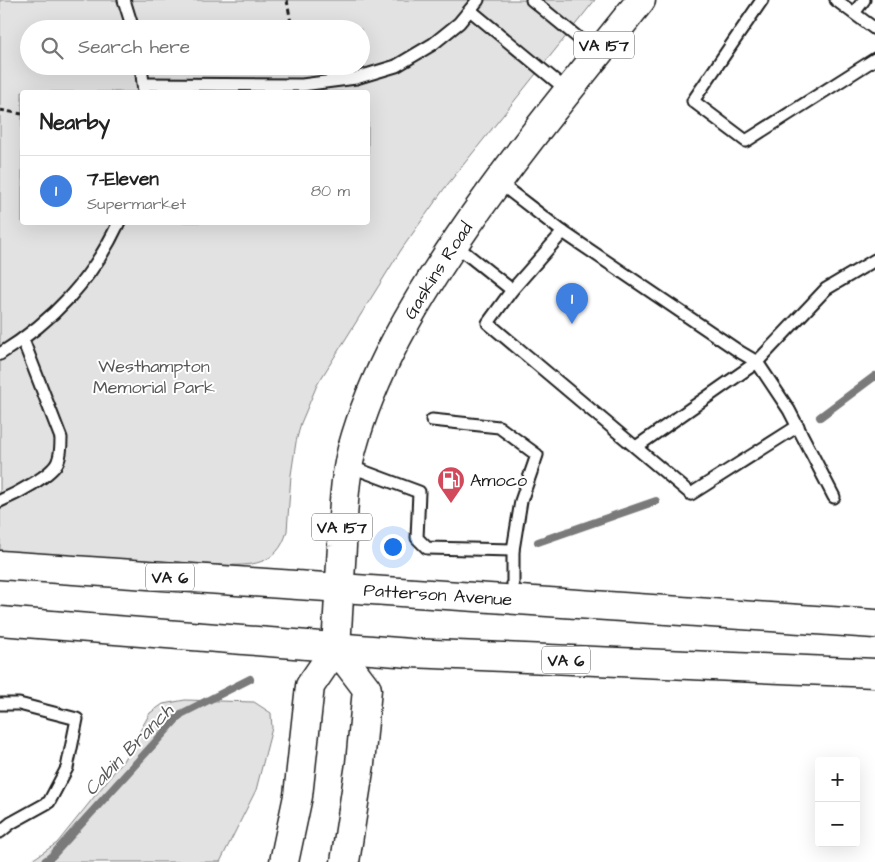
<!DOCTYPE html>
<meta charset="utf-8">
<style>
:root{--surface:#fff;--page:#f2f2f2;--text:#222;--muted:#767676;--line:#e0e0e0;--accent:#b45309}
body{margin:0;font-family:"Architects Daughter",sans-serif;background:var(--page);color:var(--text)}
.controls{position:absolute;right:15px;bottom:15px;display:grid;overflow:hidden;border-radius:5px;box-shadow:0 5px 20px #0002}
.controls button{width:45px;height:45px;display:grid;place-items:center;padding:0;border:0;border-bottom:1px solid var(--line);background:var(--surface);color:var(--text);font:25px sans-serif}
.you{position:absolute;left:392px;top:546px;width:18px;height:18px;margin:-12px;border:4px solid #fff;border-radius:50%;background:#1a73e8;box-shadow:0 0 0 8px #1a73e833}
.badge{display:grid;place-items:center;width:32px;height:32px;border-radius:50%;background:var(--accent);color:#fff;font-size:16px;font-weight:700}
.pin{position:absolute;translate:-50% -41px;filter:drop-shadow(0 1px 2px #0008)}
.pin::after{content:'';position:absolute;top:26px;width:18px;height:15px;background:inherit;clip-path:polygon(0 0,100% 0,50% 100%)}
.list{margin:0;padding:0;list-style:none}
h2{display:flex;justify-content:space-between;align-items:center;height:65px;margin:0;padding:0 20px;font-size:21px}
h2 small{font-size:16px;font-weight:400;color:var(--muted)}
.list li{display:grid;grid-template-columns:32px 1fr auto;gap:15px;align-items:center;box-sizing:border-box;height:70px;padding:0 20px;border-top:1px solid var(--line)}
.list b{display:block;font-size:19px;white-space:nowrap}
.list p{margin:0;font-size:16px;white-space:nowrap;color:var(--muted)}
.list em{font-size:16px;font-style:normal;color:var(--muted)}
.icon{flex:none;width:28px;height:28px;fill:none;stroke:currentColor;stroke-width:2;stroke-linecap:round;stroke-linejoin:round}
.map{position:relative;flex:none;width:875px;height:862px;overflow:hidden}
.search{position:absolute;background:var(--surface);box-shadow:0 5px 20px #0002;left:20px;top:20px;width:350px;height:55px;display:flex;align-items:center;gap:12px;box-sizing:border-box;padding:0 18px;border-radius:28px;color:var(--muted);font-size:19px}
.panel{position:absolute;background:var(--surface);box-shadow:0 5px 20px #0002;left:20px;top:90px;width:350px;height:135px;border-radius:5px}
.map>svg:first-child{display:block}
.green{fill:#e2e2e2;stroke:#7f7f7f;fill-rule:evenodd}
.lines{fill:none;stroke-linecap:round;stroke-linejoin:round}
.stream{stroke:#7a7a7a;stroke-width:8}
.lane-casing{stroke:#1c1c1c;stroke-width:15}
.secondary-casing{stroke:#1c1c1c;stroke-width:31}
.primary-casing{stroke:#1c1c1c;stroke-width:31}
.path{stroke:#1c1c1c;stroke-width:3;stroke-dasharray:5 4;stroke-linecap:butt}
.lane{stroke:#fff;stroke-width:11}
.secondary{stroke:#fff;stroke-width:28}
.primary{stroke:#fff;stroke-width:28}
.labels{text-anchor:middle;stroke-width:4;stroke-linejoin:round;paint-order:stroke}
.shield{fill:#fff;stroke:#606060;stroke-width:1}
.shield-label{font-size:16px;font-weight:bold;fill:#1c1c1c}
.street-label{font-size:18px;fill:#1c1c1c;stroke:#fff}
.park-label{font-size:18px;fill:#575757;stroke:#fff}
.poi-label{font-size:18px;fill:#1c1c1c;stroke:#fff;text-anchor:start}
.water-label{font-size:19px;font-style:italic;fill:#5a5a5a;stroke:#fff}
</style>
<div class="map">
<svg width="875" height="862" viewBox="0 0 875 862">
<rect width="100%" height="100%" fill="#fff"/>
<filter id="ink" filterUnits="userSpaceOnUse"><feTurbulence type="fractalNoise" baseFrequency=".02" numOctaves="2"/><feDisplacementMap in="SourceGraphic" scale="10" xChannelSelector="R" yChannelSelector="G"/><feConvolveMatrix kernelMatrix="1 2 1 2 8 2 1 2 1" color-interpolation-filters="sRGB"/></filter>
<g filter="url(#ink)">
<g class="green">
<path d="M 0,0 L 595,0 L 444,189 L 401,250 L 317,385 L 301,423 L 296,442 L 291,475 L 287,531 C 278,566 250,566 220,565 L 0,551 ZM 29,29 L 361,29 L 361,66 L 29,66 ZM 22,92 L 368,92 L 368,222 L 22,222 Z"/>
<path d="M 185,700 L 254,702 L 271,713 L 272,728 L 256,790 L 220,862 L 29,862 L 57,843 L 123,761 L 150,713 L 163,704 Z"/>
</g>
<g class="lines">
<g class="stream">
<path d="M 820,417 L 875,376"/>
<path d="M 538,542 L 656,501"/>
<path d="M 44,862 L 52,856 L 181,714 L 250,679"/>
</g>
<g class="lane-casing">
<g id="lane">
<path d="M 124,0 L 133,29"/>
<path d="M 532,0 L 598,54"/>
<path d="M 762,0 L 693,101 L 746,141 L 875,59"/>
<path d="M 836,0 L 875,29"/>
<path d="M 470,10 L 568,91"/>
<path d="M 854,13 L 864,0"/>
<path d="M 141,66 L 144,92"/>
<path d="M 144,84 L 302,85 L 356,78 L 396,66 L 433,44 L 459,23 L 478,0"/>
<path d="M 498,182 L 563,232 L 740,352 L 757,362 L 789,410 L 834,497"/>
<path d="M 454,244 L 512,290 L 488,323 L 691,494 L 798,426"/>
<path d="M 512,290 L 563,232"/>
<path d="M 0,354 C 53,321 92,280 119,222"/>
<path d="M 636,447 L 757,362 L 826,289 L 875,260"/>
<path d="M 349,466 L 419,492 L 417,538 L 427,548 L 513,550 L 521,501 L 537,455 L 499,427 L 432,420"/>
<path d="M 0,501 C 14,495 53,475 58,461 C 61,454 61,445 61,438 L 23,340"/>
<path d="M 513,550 L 513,600"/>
<path d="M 0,704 L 19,704 L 77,719 L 67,768 L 49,802 L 11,823 L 0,832"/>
</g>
</g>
<g class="secondary-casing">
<path id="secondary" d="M 284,862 L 298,796 L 310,686 L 336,648 L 367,689 L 360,764 L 345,862"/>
</g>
<g class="primary-casing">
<g id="primary">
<path id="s1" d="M 0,565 L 875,624"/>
<path d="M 0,621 L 410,653 L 875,673"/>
<path id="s2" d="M 336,648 C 338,614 340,580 342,546 C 343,513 344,480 352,449 C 373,372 415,302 459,237 C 515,154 579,78 641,0"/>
</g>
</g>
<g class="path">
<path d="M 287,0 L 292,29"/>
<path d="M 0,110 L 22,114"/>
</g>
<use href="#lane" class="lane"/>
<use href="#secondary" class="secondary"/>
<use href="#primary" class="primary"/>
</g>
</g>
<defs>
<g id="fuel-pin" transform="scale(1.4375)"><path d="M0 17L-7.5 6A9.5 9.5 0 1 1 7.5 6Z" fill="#d1495b" stroke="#fff"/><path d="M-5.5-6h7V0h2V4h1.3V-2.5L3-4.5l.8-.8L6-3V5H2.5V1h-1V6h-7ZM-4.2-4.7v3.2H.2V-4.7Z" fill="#fff"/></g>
</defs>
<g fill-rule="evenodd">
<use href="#fuel-pin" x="451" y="480"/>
</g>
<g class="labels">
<g class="shield">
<rect x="574" y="31.5" width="60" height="27" rx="4"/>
<rect x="312" y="513.5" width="60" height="27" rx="4"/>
<rect x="146" y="563.5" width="48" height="27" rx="4"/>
<rect x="542" y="646.5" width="48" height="27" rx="4"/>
</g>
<g class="shield-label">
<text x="604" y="51">VA 157</text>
<text x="342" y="533">VA 157</text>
<text x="170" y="583">VA 6</text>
<text x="566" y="666">VA 6</text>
</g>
<g class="street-label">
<text dy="6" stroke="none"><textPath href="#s2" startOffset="399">Gaskins Road</textPath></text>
<text dy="6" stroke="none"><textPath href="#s1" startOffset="439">Patterson Avenue</textPath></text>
</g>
<g class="park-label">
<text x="154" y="372">Westhampton<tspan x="154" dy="21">Memorial Park</tspan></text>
</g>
<g class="poi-label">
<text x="470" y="486">Amoco</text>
</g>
<g class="water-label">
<text transform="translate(128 749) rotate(-46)" y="7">Cabin Branch</text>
</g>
</g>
</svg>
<div class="controls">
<button>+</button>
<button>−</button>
</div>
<div class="you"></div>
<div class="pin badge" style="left:572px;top:324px;background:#3f7fe0">1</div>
<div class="search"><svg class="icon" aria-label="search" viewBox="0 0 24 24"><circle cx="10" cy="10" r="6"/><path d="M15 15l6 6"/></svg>Search here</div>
<section class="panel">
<h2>Nearby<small></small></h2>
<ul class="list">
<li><span class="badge" style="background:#3f7fe0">1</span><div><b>7-Eleven</b><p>Supermarket</p></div><em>80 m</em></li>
</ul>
</section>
</div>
